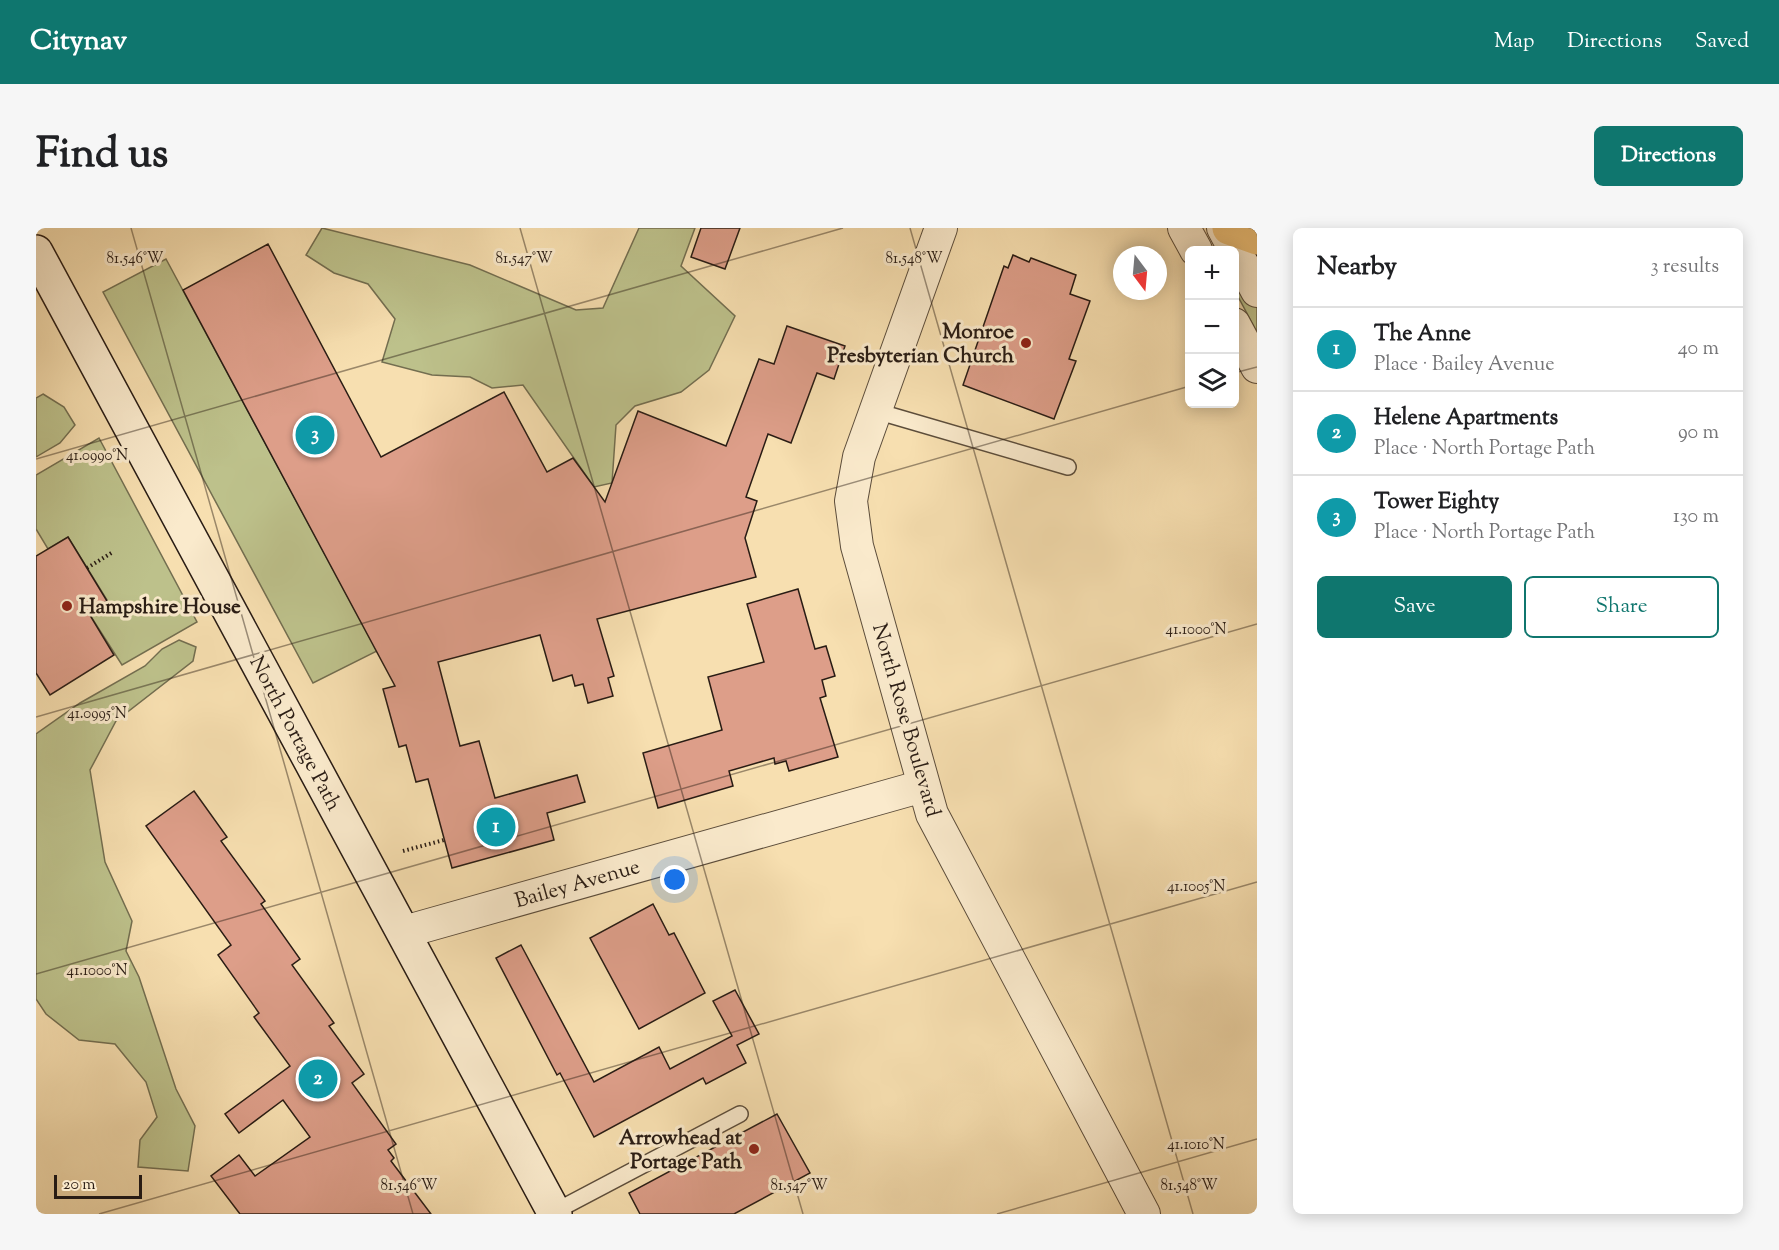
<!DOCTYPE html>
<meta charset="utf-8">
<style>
:root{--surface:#fff;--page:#f6f6f6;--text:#202124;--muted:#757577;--line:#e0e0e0;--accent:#0f766e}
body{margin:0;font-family:"Sorts Mill Goudy",serif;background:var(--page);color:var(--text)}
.controls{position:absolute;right:18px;top:18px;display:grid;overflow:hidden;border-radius:9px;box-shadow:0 3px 15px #0003}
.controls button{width:54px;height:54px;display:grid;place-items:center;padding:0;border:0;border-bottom:2px solid var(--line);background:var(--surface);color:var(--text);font:30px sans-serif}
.compass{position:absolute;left:1077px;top:18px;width:54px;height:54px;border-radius:50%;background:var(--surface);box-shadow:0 3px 15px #0003;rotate:164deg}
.scale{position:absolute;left:18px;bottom:15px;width:88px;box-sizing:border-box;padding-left:6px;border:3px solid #291c14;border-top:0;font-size:16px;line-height:21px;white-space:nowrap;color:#291c14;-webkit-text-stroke:4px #faeacc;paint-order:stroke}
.you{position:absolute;left:639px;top:652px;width:21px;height:21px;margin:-15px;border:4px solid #fff;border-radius:50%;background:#1a73e8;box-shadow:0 0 0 9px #1a73e833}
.badge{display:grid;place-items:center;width:39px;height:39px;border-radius:50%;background:var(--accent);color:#fff;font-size:20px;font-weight:700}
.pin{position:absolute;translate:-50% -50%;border:3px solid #fff;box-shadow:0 2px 6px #0006}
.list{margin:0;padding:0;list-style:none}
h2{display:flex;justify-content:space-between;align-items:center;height:78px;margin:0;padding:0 24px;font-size:26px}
h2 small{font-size:20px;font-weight:400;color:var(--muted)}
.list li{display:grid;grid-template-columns:39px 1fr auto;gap:18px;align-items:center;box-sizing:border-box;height:84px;padding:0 24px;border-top:2px solid var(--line)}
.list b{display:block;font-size:22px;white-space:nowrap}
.list p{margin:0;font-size:20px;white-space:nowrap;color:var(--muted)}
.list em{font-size:20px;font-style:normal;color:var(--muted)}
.actions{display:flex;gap:12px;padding:18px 24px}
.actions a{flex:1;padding:14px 0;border:2px solid var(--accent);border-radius:9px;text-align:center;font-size:21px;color:var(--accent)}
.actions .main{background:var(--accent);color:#fff}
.icon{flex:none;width:33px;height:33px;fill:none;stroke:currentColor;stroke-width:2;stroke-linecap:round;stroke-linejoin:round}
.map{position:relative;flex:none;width:1221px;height:986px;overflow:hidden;border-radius:9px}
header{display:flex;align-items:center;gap:36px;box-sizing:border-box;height:84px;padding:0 30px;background:var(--accent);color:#fff}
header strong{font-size:28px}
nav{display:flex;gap:33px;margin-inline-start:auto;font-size:21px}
.intro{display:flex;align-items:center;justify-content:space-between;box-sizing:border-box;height:144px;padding:0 36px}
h1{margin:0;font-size:42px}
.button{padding:15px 27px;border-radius:9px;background:var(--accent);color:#fff;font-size:21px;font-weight:700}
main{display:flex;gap:36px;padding:0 36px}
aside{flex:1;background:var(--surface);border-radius:9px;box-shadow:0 3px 15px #0003}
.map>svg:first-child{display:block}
.green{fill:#bdc18b;stroke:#736e50;stroke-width:1.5}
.building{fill:#dd9e89;stroke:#291c14;stroke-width:1.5}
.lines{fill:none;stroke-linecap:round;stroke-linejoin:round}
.service-casing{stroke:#5c4d3b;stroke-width:18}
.minor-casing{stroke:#5c4d3b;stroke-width:34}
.secondary-casing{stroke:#291c14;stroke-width:36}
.primary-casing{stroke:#291c14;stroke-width:36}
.path{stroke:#291c14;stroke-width:4;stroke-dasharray:1.5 3;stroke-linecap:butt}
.service{stroke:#faeacc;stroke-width:15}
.minor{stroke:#faeacc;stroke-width:32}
.secondary{stroke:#faeacc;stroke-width:33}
.primary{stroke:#ecc078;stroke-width:33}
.ticks{fill:none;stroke:#291c14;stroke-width:1.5;stroke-opacity:0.45}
.poi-dot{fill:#8f2418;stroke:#faeacc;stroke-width:2}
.labels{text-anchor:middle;stroke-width:6;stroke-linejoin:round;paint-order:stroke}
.poi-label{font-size:21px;font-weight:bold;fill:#291c14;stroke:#faeacc;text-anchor:end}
.street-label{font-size:21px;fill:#291c14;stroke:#faeacc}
.ticks-label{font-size:15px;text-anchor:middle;fill:#291c14;stroke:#faeacc;stroke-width:6;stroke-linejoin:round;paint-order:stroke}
</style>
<header>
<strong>Citynav</strong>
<nav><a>Map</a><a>Directions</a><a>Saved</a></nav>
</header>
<div class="intro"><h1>Find us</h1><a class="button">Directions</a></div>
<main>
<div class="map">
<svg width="1221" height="986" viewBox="0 0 1221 986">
<rect width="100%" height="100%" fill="#f7dfb0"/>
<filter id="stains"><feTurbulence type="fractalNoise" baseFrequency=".00333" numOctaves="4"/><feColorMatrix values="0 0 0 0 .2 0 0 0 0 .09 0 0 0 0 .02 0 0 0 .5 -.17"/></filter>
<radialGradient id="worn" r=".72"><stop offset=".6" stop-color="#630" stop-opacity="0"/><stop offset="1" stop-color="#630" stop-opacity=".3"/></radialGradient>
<g class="green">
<path d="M 286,0 L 434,37 L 540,82 L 567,80 L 603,0 L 659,0 L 645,38 L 699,88 L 673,142 L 645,164 L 599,178 L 580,197 L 576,255 L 558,259 L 487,157 L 456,160 L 434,149 L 396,147 L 346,134 L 359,91 L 332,56 L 298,45 L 270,27 Z"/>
<path d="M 130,31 L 341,423 L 277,455 L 67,64 Z"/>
<path d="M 1211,54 L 1221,73 L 1221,104 L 1199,63 Z"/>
<path d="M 7,166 L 28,179 L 39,197 L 24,215 L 0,229 L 0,170 Z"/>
<path d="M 63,210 L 161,394 L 86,437 L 52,384 L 71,372 L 32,309 L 12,321 L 0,301 L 0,247 Z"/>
<path d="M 143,412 L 160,419 L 157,433 L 80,493 L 54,542 L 69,634 L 96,693 L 90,723 L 103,749 L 140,861 L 159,898 L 152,943 L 102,939 L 104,912 L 121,889 L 110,854 L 79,816 L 43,812 L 10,786 L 0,771 L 0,506 L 44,475 L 109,438 L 126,421 Z"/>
</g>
<g class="building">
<path d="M 665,0 L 704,0 L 689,41 L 655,29 Z"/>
<path d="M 232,16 L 345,229 L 468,164 L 511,244 L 537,230 L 569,274 L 602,183 L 690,218 L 723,131 L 738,136 L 751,98 L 809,118 L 798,151 L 781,145 L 755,215 L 732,206 L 710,269 L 721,273 L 709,310 L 720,349 L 561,391 L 578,448 L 572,450 L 577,468 L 552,475 L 547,456 L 539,458 L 536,447 L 517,453 L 504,407 L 402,434 L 424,518 L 443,513 L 459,570 L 541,547 L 549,574 L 511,585 L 518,612 L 416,640 L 392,551 L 380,554 L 370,517 L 363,519 L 347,461 L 359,458 L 147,62 Z"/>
<path d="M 977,27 L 993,34 L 995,30 L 1040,47 L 1034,66 L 1054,73 L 1033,131 L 1040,133 L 1018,191 L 927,157 L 968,38 L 972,40 Z"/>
<path d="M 32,309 L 71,373 L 52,384 L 78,427 L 14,467 L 0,445 L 0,328 Z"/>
<path d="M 762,361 L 779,421 L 790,418 L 799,448 L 786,452 L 790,468 L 784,470 L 802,529 L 753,543 L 750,533 L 739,536 L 738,530 L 693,543 L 697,558 L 622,580 L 607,525 L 686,502 L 672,449 L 728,434 L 711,376 Z"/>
<path d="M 158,563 L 191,609 L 185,613 L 229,673 L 225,676 L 264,731 L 256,737 L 298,795 L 293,798 L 328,846 L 316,855 L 360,916 L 352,922 L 358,930 L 355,933 L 395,986 L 204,986 L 175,948 L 203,927 L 219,948 L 274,909 L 247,872 L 203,905 L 189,886 L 254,838 L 218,789 L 223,785 L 182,727 L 195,717 L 110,598 Z"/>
<path d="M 617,676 L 633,707 L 638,705 L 669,765 L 603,801 L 554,710 Z"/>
<path d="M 485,717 L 558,854 L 623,819 L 634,841 L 696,808 L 677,773 L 699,762 L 723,806 L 701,817 L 710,835 L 670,856 L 667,850 L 558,909 L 524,845 L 521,847 L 460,730 Z"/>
<path d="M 741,886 L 774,945 L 698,986 L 604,986 L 593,965 Z"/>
</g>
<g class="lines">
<g class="service-casing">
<g id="service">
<path d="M 840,183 L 1032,239"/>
<path d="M 518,984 L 704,886"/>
</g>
</g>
<g class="minor-casing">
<g id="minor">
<path d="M 905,0 L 823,229 L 815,273 L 821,318 L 896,586 L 1108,986"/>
<path d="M 1148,0 L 1160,22"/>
<path d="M 1187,0 L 1221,63"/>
<path d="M 1198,96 L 1221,139"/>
<path d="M 368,704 L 887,558"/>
</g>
</g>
<g class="secondary-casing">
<path id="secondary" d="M 0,24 L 519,986"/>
</g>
<g class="primary-casing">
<path id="primary" d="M 1193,0 L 1221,10"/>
</g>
<g class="path">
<path d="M 51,340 L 77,324"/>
<path d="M 367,623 L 408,612"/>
</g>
<use href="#service" class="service"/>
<use href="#minor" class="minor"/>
<use href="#secondary" class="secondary"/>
<use href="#primary" class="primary"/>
</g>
<path class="ticks" d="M 95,0 L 377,986M 484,0 L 767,986M 874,0 L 1157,986M 1198,145 L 1221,139M 0,231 L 807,0M 0,489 L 1154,158M 0,746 L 1221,396M 63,986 L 1221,654M 961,986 L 1221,911"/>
<g class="poi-dot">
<circle cx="990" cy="115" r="6"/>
<circle cx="31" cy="378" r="6"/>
<circle cx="718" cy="921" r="6"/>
</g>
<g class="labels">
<g class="poi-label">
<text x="978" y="110">Monroe<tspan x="978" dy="24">Presbyterian Church</tspan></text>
<text x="43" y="385" text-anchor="start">Hampshire House</text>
<text x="706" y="916">Arrowhead at<tspan x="706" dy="24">Portage Path</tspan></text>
</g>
<g class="street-label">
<text transform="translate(871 492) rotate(74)" y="7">North Rose Boulevard</text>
<text transform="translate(260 505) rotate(62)" y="7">North Portage Path</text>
<text transform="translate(541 655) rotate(-16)" y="7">Bailey Avenue</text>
</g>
</g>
<g class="ticks-label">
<text x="99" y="35">81.546°W</text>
<text x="488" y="35">81.547°W</text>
<text x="878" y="35">81.548°W</text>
<text x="61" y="232">41.0990°N</text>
<text x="1160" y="406">41.1000°N</text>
<text x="61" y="490">41.0995°N</text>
<text x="1160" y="663">41.1005°N</text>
<text x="61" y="747">41.1000°N</text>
<text x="1160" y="921">41.1010°N</text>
<text x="373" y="962">81.546°W</text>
<text x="763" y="962">81.547°W</text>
<text x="1153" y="962">81.548°W</text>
</g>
<rect width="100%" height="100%" filter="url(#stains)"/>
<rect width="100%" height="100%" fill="url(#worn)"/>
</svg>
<div class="controls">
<button>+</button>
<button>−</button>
<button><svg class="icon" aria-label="layers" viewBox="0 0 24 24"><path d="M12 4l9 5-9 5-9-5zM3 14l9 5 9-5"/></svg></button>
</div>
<svg class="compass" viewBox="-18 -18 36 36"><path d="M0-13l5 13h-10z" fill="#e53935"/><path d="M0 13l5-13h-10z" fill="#757577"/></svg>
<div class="scale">20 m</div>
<div class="you"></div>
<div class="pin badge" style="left:460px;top:599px;background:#0f9aa8">1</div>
<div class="pin badge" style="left:282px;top:851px;background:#0f9aa8">2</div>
<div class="pin badge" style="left:279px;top:207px;background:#0f9aa8">3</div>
</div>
<aside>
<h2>Nearby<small>3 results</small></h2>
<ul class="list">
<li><span class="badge" style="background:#0f9aa8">1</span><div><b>The Anne</b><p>Place · Bailey Avenue</p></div><em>40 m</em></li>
<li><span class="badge" style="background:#0f9aa8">2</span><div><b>Helene Apartments</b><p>Place · North Portage Path</p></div><em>90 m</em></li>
<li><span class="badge" style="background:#0f9aa8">3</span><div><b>Tower Eighty</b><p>Place · North Portage Path</p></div><em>130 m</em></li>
</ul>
<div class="actions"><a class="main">Save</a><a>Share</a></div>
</aside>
</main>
